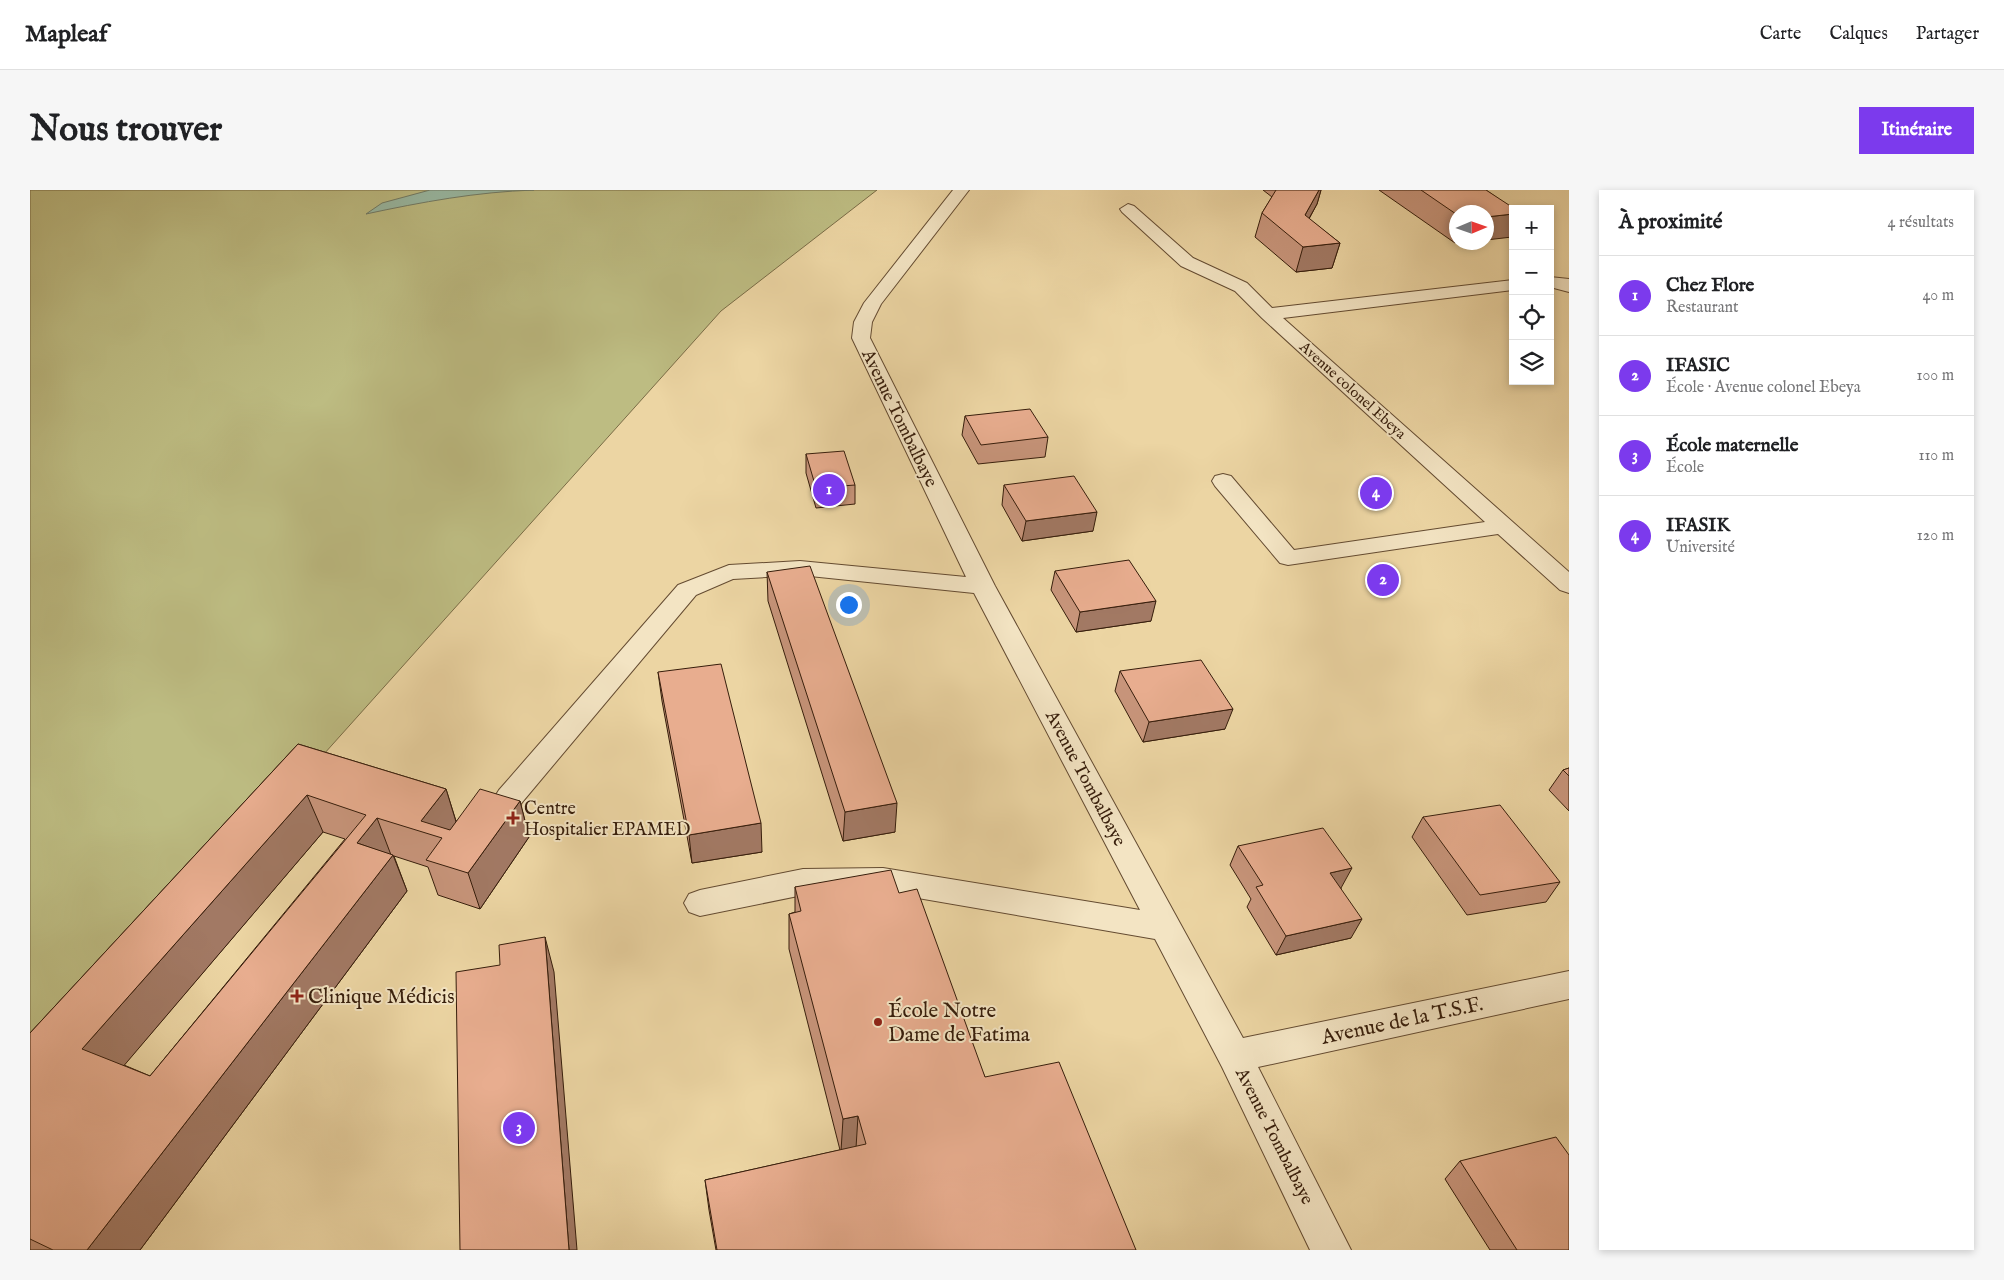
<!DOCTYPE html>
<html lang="fr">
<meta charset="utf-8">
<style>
:root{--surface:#fff;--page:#f6f6f6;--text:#202124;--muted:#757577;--line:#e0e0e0;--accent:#7c3aed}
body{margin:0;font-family:"IM FELL English",serif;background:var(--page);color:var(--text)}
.controls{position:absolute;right:15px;top:15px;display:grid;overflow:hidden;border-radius:0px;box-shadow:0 2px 8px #0003}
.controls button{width:45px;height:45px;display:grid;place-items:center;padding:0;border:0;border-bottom:1px solid var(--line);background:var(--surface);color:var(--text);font:25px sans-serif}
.compass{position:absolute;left:1419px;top:15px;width:45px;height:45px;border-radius:50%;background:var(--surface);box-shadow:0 2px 8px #0003;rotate:88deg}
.you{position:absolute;left:818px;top:414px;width:18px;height:18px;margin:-12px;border:4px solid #fff;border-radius:50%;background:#1a73e8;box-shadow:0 0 0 8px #1a73e833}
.badge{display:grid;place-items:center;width:32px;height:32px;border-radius:50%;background:var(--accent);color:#fff;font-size:16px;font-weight:700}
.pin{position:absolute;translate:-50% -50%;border:2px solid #fff;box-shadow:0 1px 5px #0006}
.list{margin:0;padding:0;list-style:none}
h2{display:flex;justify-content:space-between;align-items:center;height:65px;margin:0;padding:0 20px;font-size:21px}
h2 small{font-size:16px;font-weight:400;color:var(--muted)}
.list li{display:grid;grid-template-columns:32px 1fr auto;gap:15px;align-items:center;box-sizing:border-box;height:80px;padding:0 20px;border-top:1px solid var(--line)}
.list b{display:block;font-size:19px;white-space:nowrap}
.list p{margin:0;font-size:16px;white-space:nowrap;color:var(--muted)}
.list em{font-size:16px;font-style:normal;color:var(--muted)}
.icon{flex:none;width:28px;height:28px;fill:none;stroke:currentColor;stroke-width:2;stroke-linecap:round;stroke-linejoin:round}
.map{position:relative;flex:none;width:1539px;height:1060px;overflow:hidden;border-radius:0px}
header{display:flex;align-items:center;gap:30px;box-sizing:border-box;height:70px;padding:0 25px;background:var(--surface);border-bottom:1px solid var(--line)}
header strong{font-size:24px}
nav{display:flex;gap:28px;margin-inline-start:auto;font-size:18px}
.intro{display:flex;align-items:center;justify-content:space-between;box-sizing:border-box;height:120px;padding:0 30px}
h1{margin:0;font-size:35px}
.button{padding:12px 22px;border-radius:0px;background:var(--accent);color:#fff;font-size:18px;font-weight:700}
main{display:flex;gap:30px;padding:0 30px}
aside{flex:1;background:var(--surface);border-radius:0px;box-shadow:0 2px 8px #0003}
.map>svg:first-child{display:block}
.green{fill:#bdbc82;stroke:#7a6c46}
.water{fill:#99b9a3;stroke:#717b66}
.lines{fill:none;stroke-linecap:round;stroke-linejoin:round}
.minor-casing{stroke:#644b31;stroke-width:2}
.minor{fill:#f3e4c3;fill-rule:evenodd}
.wall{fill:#c8957b;stroke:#361d0b;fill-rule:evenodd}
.shaded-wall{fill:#a27964;stroke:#361d0b}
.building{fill:#e8ad8f;stroke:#361d0b;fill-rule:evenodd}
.poi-dot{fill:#8f2418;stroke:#f3e4c3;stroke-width:2}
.labels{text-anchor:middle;stroke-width:4;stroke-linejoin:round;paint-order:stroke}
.far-street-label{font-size:15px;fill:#361d0b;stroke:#f3e4c3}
.street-label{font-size:18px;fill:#361d0b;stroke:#f3e4c3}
.poi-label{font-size:18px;fill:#361d0b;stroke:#f3e4c3;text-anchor:start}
.near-poi-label{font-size:21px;fill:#361d0b;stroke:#f3e4c3;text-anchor:start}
.near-street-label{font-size:21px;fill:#361d0b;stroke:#f3e4c3}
</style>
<header>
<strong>Mapleaf</strong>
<nav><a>Carte</a><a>Calques</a><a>Partager</a></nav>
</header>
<div class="intro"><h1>Nous trouver</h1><a class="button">Itinéraire</a></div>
<main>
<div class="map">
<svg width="1539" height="1060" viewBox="0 0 1539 1060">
<rect width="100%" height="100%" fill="#ecd5a3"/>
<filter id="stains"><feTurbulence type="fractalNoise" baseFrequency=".004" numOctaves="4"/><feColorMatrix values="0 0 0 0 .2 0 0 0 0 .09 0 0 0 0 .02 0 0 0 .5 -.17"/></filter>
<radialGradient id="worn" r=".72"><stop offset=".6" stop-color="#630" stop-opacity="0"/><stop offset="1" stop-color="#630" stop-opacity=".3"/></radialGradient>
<path class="green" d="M 0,0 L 847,0 L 691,121 L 0,892 Z"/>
<path class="water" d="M 400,0 L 504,0 C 446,2 392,12 336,24 L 352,13 Z"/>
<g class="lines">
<g class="minor-casing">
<g id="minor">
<path d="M 923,0 L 939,0 L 851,114 L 842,132 L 840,148 L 965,396 L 1213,848 L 1539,781 L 1539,809 L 1228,877 L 1321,1060 L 1280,1060 L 1192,877 L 1125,749 L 853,702 L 773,705 L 670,726 L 659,722 L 654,713 L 659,704 L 670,700 L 773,679 L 853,678 L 1110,720 L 944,403 L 770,385 L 703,389 L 666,405 L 489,616 L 479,619 L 469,616 L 464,608 L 469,600 L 648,395 L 699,375 L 770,371 L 936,387 L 822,148 L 824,132 L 834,113 Z"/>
<path d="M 1098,14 L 1104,16 L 1163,68 L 1217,93 L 1242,118 L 1483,90 L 1483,100 L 1253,128 L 1539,382 L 1539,403 L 1530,400 L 1468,344 L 1258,375 L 1250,373 L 1185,296 L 1182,291 L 1185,286 L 1193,284 L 1201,286 L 1264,360 L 1455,332 L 1232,128 L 1205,101 L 1151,76 L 1092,22 L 1090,19 Z"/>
<path d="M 1520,87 L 1539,89 L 1539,102 L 1520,97 Z"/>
</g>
</g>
<use href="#minor" class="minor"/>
</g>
<g class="wall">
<path d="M 1233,0 L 1291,0 L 1287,14 L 1279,29 L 1310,53 L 1302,78 L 1266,82 L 1225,47 L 1232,23 L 1242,7 Z"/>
<path d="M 1349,0 L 1456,0 L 1483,19 L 1483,45 L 1482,47 L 1456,22 L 1426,22 L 1426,52 L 1425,53 Z"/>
<path d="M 935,226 L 1018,247 L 1015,267 L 948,274 L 932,245 Z"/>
<path d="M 776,264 L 825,295 L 825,314 L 786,318 L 776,283 Z"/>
<path d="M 974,295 L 1063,341 L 992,351 L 972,315 Z"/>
<path d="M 1025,381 L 1121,431 L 1046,442 L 1021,400 Z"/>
<path d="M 737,382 L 865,642 L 813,651 L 738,411 Z"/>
<path d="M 1090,481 L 1195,539 L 1113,552 L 1085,501 Z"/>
<path d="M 628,482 L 732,662 L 662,673 L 632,511 Z"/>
<path d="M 268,554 L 416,599 L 426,631 L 490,611 L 499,647 L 450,719 L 408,705 L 398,677 L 364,666 L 377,701 L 110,1060 L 0,1060 L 0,843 ZM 293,642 L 315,649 L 120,886 L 94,875 Z"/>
<path d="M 1539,578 L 1539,621 L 1519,600 L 1533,580 Z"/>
<path d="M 1393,627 L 1530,692 L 1516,712 L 1437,725 L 1382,647 Z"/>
<path d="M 1208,656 L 1311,698 L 1321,748 L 1246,765 L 1217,717 L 1221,709 L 1200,675 Z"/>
<path d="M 765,697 L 869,703 L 955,887 L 1106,1060 L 686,1060 L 679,1020 L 675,990 L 810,960 L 759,759 L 759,724 L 765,722 Z"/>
<path d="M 1430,971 L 1539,1060 L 1460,1060 L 1415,989 Z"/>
</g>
<g class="shaded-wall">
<path d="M 1289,0 L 1291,0 L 1287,14 L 1267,50 L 1275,25 Z"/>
<path d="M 1483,24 L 1483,45 L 1482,47 L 1456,50 L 1456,27 Z"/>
<path d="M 1310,53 L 1302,78 L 1266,82 L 1273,57 Z"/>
<path d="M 1067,322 L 1063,341 L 992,351 L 996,331 Z"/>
<path d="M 1126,411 L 1121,431 L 1046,442 L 1050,422 Z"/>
<path d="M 1203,519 L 1195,539 L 1113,552 L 1119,532 Z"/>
<path d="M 416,599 L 427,635 L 412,648 L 391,631 Z"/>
<path d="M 277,605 L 293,642 L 80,892 L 52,859 Z"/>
<path d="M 490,611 L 499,647 L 450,719 L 438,683 Z"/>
<path d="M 867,613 L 865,642 L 813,651 L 815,622 Z"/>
<path d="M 347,628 L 361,665 L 327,653 Z"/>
<path d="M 731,633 L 732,662 L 662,673 L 659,645 Z"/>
<path d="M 363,665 L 377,701 L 110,1060 L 57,1060 Z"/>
<path d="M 1322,678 L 1311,698 L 1290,703 L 1300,683 Z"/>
<path d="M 1332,729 L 1321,748 L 1246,765 L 1256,746 Z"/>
<path d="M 515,747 L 524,782 L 547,1060 L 539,1060 Z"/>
<path d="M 828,926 L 826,958 L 811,961 L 813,929 Z"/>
</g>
<g class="building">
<path d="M 1246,0 L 1289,0 L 1275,25 L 1310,53 L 1273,57 L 1232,23 Z"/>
<path d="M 1391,0 L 1456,0 L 1485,19 L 1483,19 L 1483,24 L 1456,27 L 1456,22 L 1426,22 L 1426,24 Z"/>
<path d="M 1000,219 L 1018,247 L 951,255 L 935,226 Z"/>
<path d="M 814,261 L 825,295 L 786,298 L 776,264 Z"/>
<path d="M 1044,286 L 1067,322 L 996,331 L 974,295 Z"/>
<path d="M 1099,370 L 1126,411 L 1050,422 L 1025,381 Z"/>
<path d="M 780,376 L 867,613 L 815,622 L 737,382 Z"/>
<path d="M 1171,470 L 1203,519 L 1119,532 L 1090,481 Z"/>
<path d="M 691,474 L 731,633 L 659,645 L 628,482 Z"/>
<path d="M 268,554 L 416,599 L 391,631 L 420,640 L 450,599 L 490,611 L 438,683 L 396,670 L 412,648 L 347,628 L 327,653 L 363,665 L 57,1060 L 23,1060 L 0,1049 L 0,843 ZM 277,605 L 336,625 L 120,886 L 52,859 Z"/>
<path d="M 1539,578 L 1539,586 L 1533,580 Z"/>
<path d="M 1470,615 L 1530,692 L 1450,705 L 1393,627 Z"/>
<path d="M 1293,638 L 1322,678 L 1300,683 L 1332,729 L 1256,746 L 1226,697 L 1233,695 L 1208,656 Z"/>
<path d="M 861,680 L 869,703 L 887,699 L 955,887 L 1029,872 L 1106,1060 L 687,1060 L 675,990 L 836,954 L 828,926 L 813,929 L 759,724 L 771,721 L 765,697 Z"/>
<path d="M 515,747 L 539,1060 L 430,1060 L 426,782 L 470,775 L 469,755 Z"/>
<path d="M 1526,947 L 1539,965 L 1539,1060 L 1487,1060 L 1430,971 Z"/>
</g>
<g class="poi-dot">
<path d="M480.5 620.5h5v5h5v5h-5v5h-5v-5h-5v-5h5z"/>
<path d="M264.5 798.5h5v5h5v5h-5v5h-5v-5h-5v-5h5z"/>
<circle cx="848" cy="832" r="5"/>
</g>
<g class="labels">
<g class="far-street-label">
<text transform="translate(1323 200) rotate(42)" y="5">Avenue colonel Ebeya</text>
</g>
<g class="street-label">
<text transform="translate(870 228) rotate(64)" y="6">Avenue Tombalbaye</text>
<text transform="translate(1056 588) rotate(62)" y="6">Avenue Tombalbaye</text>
<text transform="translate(1245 946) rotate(63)" y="6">Avenue Tombalbaye</text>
</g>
<g class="poi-label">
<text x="494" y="624">Centre<tspan x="494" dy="21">Hospitalier EPAMED</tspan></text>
</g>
<g class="near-poi-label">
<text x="278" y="813">Clinique Médicis</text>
<text x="858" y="827">École Notre<tspan x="858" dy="24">Dame de Fatima</tspan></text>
</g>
<g class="near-street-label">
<text transform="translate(1372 830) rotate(-12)" y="7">Avenue de la T.S.F.</text>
</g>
</g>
<rect width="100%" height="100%" filter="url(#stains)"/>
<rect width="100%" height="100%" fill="url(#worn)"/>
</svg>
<div class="controls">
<button>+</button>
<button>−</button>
<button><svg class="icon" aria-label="locate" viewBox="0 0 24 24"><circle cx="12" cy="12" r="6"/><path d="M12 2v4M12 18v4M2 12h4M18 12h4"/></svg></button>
<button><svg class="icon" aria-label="layers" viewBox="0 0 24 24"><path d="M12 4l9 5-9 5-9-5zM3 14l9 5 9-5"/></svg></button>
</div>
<svg class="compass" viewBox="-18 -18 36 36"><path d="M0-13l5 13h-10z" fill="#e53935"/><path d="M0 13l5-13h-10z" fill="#757577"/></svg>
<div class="you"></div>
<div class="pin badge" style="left:799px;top:300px">1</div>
<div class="pin badge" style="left:1353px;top:390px">2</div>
<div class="pin badge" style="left:489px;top:938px">3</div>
<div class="pin badge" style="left:1346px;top:303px">4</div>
</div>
<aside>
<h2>À proximité<small>4 résultats</small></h2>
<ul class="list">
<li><span class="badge">1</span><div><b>Chez Flore</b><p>Restaurant</p></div><em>40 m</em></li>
<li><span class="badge">2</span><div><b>IFASIC</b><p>École · Avenue colonel Ebeya</p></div><em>100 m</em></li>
<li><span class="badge">3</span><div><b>École maternelle</b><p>École</p></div><em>110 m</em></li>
<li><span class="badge">4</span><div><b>IFASIK</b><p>Université</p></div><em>120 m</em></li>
</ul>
</aside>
</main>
